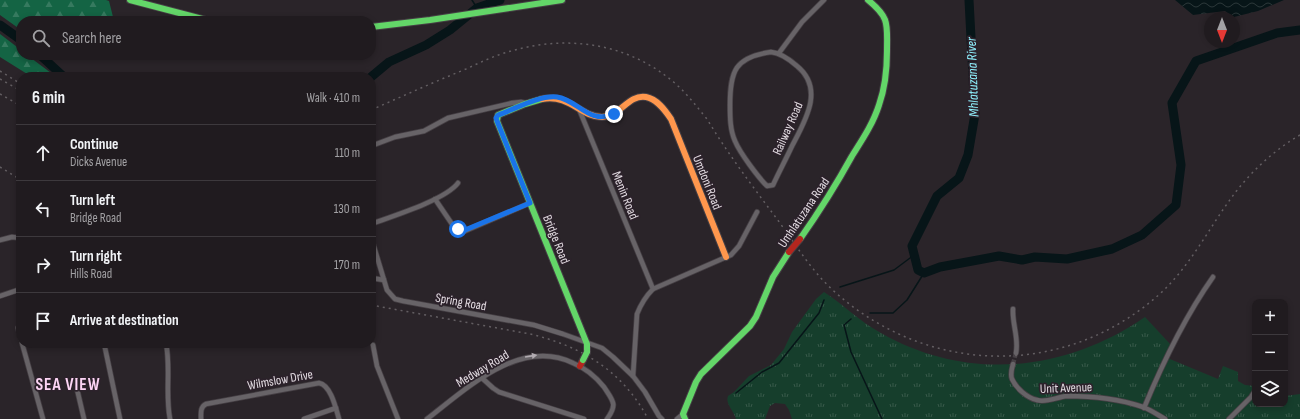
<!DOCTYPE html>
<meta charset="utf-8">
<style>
:root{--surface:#201b1f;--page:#282428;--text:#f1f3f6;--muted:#a2a1a4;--line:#3d393d}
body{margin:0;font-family:"Sofia Sans Condensed",sans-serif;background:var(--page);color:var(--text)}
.controls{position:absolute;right:12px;bottom:12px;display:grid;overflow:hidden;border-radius:8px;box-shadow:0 2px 6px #0003}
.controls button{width:36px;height:36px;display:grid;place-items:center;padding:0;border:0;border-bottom:1px solid var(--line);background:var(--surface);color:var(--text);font:20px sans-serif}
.compass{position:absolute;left:1204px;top:12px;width:36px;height:36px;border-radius:50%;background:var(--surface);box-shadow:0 2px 6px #0003;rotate:180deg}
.stop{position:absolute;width:12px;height:12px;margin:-9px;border:3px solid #1a73e8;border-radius:50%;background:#fff}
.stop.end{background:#1a73e8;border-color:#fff;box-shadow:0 1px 4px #0008}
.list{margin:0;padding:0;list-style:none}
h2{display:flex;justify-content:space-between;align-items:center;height:52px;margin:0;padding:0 16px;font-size:17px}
h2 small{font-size:13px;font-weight:400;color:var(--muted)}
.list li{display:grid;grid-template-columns:26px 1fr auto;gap:12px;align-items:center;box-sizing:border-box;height:56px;padding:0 16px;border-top:1px solid var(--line)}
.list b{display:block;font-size:15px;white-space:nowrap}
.list p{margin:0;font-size:13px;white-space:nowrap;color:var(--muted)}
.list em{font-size:13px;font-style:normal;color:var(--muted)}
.icon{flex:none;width:22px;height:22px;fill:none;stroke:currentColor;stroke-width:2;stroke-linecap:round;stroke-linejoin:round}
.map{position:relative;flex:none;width:1300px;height:419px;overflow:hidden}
.search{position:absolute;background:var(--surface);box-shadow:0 2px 6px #0003;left:16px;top:16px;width:360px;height:44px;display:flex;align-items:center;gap:10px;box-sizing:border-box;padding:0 14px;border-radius:16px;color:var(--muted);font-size:15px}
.panel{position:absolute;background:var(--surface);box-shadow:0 2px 6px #0003;left:16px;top:72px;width:360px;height:276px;border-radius:16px}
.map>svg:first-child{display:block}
.grass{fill:url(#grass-tufts)}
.forest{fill:url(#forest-firs)}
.water{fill:url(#water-waves)}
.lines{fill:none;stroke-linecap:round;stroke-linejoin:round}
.stream{stroke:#071518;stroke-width:1.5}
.river{stroke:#071518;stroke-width:9}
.street-tunnel{stroke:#464045;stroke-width:4.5;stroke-dasharray:4.5 2;stroke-linecap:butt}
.street-casing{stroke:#453f44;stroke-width:6}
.fast-casing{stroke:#453f44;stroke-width:8}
.slow-casing{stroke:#453f44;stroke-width:8}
.jam-casing{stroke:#453f44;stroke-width:8}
.street{stroke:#676367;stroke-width:4.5}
.fast{stroke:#63d668;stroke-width:6}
.slow{stroke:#ff974d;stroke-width:6}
.jam{stroke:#b3261e;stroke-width:6}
.rail{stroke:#635e62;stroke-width:1.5;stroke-dasharray:2 4;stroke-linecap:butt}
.fast-bridge-casing{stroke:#453f44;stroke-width:8;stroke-linecap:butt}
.jam-bridge-casing{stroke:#453f44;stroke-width:8;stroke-linecap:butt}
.fast-bridge{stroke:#63d668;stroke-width:6}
.jam-bridge{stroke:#b3261e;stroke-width:6}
.oneway{fill:#b2acb1}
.route{stroke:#1a73e8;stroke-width:5}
.labels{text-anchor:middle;stroke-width:3.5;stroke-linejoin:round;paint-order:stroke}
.street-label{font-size:13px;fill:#e4dde3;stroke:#2c222b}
.water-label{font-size:14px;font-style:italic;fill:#90f3ff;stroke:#2c222b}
.district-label{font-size:17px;font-weight:bold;letter-spacing:1px;fill:#fdd5f5;stroke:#2c222b}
</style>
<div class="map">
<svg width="1300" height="419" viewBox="0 0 1300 419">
<defs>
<pattern id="grass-tufts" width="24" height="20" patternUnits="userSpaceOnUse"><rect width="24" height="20" fill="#163e2c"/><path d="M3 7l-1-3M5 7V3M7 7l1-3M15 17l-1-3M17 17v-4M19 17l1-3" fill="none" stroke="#38594a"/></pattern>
<pattern id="forest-firs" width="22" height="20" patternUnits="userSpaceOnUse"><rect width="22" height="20" fill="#146444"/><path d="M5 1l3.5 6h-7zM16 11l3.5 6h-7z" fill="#367a5f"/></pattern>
<pattern id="water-waves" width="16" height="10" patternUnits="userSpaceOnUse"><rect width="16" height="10" fill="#071518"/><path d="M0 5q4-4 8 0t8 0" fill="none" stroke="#2b3739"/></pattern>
</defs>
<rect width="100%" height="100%" fill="#2a2429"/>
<path class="grass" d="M 824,292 C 844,305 860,322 881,333 C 967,382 1065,372 1145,317 L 1171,345 L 1165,357 L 1218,379 L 1223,366 L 1238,372 L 1238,381 L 1245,385 L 1255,386 L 1255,404 L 1285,404 L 1285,396 L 1300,394 L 1300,419 L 792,419 L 789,410 L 785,404 L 775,403 L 770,406 L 765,419 L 736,419 C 734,411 725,404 728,396 L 734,392 L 749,376 L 771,365 L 784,349 L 792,332 L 816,299 Z"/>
<g class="forest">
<path d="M 0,0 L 106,0 L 109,1 L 114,21 L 21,21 L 21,30 L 0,15 Z"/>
<path d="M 0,34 L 21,50 L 21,55 L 27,55 L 51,73 L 54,77 L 32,77 L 0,57 Z"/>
</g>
<path class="water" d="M 1175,0 L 1284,0 L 1258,11 L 1234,17 L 1225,11 L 1193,15 Z"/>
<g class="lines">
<g class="stream">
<path d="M 472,0 L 477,8"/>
<path d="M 840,287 L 894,270 L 914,255"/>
<path d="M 870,313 L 893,313 L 907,300 L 924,273"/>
<path d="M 851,319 L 844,325 L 851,352 L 882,419"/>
<path d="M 736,393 L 762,372 L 779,363 L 819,313 L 824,300"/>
</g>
<g class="river">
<path d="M 969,0 L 975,114 L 968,155 L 959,178 L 937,196 L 912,246 L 918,270 L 924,273 L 940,267 L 999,256 L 1022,260 L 1035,257 L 1067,259 L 1112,249 L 1142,235 L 1176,205 L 1181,165 L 1172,103 L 1196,61 L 1277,33 L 1300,30"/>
<path d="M 0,25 L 21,40"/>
<path d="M 40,55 L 64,77"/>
<path d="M 371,77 L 389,62 L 426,45 L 450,30 L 477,8 L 500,0"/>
</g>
<path class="street-tunnel" d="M 1013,364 L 1016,353"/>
<g class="street-casing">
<g id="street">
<path d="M 771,52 C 781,53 789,59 797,66 C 825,89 805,121 792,146 C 786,159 779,172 773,185 L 767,186 C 758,177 740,153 735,141 C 730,130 730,117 730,105 C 730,71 735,57 771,52 Z"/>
<path d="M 779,53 L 802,22 L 824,0"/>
<path d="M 579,109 L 653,289"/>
<path d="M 371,146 L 395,137 L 424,131 L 448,118 L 512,103 L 521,102 L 525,103"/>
<path d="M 435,199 L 454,227 L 465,231 L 530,203"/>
<path d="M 371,224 C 393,216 445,200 458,183"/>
<path d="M 371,237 L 387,290 L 395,299 L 403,301 L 534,325 L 563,334 L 602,348 L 613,357 L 633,376 L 645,392 L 659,416 L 662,419"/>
<path d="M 0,240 L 12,237 L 21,238"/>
<path d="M 371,278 L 384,280"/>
<path d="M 0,296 L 21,289"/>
<path d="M 1013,309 C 1012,324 1019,338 1016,353"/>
<path d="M 18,328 L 21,339"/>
<path d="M 22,343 L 43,419"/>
<path d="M 104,343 L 120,419"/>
<path d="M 166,343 C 171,368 165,394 170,419"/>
<path d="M 373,345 L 377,366 L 398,419"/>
<path d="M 1013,364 C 1012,368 1010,374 1012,379 C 1016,388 1027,398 1037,400 C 1046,403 1057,397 1067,396 C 1093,396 1119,399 1143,407 C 1151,410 1158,415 1165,419"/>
<path d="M 633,376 L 637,314 C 641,304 645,297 653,289 L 731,255 L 739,246 L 757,212"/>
<path d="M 482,378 L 493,388 L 499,392 L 584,419"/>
<path d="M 77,389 L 84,419"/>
<path d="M 1144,408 C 1163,362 1184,318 1213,277"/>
<path d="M 201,419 C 201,413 200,407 206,404 L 319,383 C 331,385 336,409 339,419"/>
<path d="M 304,419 L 336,408"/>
<path d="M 427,419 C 466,389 520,337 573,363 C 585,368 596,377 604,387 C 613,401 618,404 607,419"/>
<path d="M 677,419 L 683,414"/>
<path d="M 1229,419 L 1251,397 L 1255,391"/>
</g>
</g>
<g class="fast-casing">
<g id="fast">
<path d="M 130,0 L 210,21"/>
<path d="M 371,27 L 430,20 L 562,0"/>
<path d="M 542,99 L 525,104 L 498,115 L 497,121 L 587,344 L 587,352"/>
<path d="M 800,239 C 819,212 836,185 852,156 C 862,140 873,124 879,105 C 885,88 887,69 887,51 C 887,24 890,18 868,0"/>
<path d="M 685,419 L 683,414 L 696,382 L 701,374 L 750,326 L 756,317 L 773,277 L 789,252"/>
</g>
</g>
<g class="slow-casing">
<path id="slow" d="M 542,99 C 571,94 580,117 602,117 C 620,117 628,94 646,97 C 657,99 665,110 671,119 L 726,257"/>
</g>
<g class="jam-casing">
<path id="jam" d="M 580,366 L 583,360"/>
</g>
<use href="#street" class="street"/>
<use href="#fast" class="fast"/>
<use href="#slow" class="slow"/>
<use href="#jam" class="jam"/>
<g class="rail">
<path d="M 0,71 L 21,84"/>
<path d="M 0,79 L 21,91"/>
<path d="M 0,94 L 21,106"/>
<path d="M 371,110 C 403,96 434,82 466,69 C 481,62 496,55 511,51 C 570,34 631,44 677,85 C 688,95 697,107 707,119 C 728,154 753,187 777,219 C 796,245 812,272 836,293 C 931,377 1069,378 1163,291 C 1194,261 1212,222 1238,189 C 1255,168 1276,149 1300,135"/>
<path d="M 0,167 L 21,180"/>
<path d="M 371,305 L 530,334 C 581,346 623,371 648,419"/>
</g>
<g class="fast-bridge-casing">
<path id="fast-bridge" d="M 583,360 L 587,352"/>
</g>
<g class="jam-bridge-casing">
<path id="jam-bridge" d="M 789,252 L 800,239"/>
</g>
<use href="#fast-bridge" class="fast-bridge"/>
<use href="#jam-bridge" class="jam-bridge"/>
</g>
<defs><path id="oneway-solid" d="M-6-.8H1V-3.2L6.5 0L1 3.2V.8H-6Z"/></defs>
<use class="oneway" href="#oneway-solid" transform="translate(531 356) rotate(-9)"/>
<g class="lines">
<path class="route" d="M 458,229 L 465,230 L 530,203 L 497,121 L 496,118 L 498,115 C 515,109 539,95 557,97 C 578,100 589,125 614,114"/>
</g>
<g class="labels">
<g class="street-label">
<text transform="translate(787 128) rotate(-66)" y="5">Railway Road</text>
<text transform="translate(708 182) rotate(68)" y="5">Umdoni Road</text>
<text transform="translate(626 195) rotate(68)" y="5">Menin Road</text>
<text transform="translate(803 212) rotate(-56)" y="5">Umhlatuzana Road</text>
<text transform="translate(557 239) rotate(68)" y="5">Bridge Road</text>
<text transform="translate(461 301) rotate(10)" y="5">Spring Road</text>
<text transform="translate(482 368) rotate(-31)" y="5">Medway Road</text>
<text transform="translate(280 379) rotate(-10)" y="5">Wilmslow Drive</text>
<text transform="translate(1066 387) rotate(-2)" y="5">Unit Avenue</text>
</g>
<g class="water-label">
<text transform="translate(972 77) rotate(-92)" y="5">Mhlatuzana River</text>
</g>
<g class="district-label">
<text x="68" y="390">SEA VIEW</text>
</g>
</g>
</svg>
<div class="controls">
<button>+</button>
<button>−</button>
<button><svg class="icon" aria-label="layers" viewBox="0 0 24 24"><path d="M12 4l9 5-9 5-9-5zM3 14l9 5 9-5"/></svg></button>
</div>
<svg class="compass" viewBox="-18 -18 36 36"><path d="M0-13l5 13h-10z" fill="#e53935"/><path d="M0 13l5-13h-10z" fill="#a2a1a4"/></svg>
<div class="stop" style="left:458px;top:229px"></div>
<div class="stop end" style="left:614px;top:114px"></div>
<div class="search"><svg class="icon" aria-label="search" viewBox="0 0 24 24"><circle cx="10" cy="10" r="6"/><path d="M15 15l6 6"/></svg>Search here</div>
<section class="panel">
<h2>6 min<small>Walk · 410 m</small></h2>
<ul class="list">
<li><svg class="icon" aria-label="ahead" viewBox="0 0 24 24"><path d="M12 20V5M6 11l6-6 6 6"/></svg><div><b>Continue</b><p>Dicks Avenue</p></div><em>110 m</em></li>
<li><svg class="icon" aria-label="left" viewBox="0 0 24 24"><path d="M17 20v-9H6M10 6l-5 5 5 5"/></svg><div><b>Turn left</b><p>Bridge Road</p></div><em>130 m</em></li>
<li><svg class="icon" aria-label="right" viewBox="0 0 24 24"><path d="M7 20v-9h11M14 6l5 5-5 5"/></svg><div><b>Turn right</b><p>Hills Road</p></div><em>170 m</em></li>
<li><svg class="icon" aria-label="arrive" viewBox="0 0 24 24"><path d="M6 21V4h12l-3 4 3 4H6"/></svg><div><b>Arrive at destination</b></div></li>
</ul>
</section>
</div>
